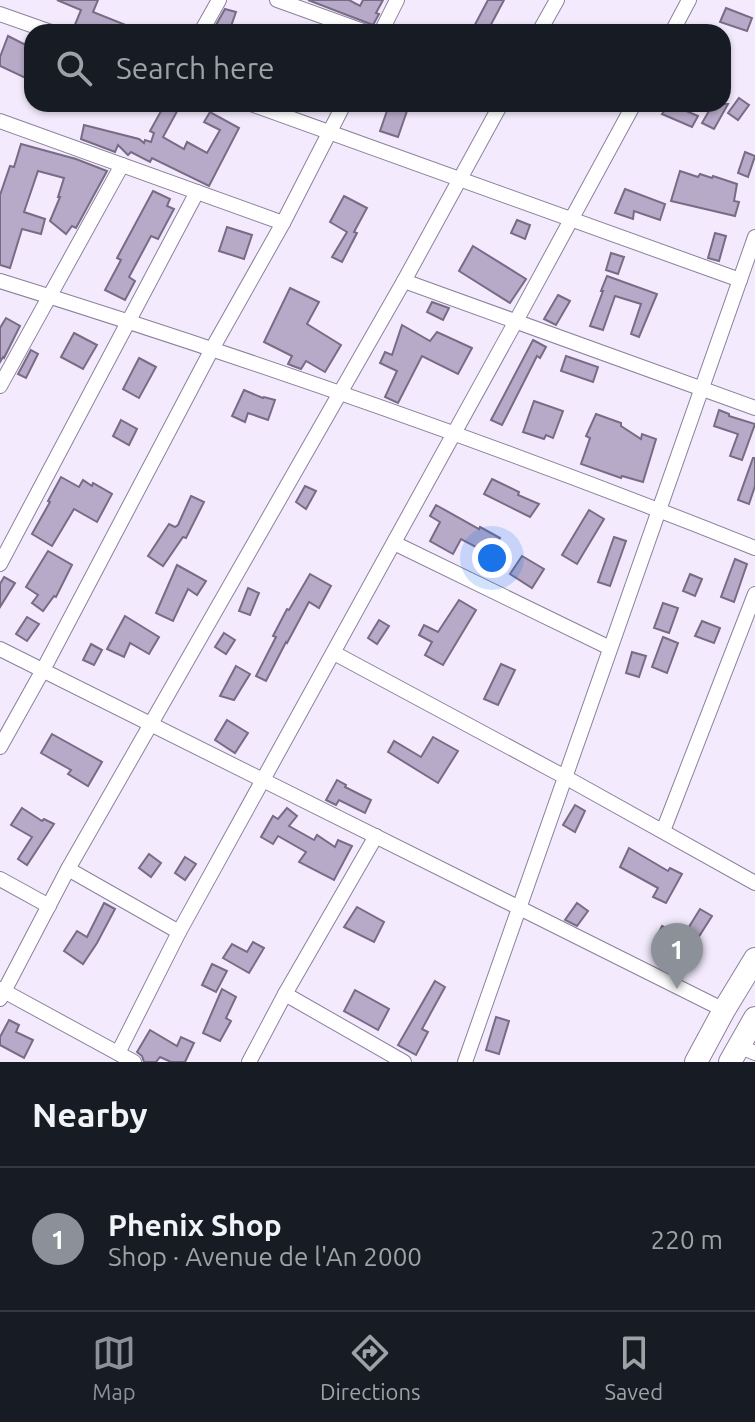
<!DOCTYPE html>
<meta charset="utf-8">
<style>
:root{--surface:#171b24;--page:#20242c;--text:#f1f3f6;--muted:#9ea1a6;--line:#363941;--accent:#8c9099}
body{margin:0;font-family:Ubuntu,sans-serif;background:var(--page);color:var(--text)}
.you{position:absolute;left:492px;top:558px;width:28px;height:28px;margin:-20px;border:6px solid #fff;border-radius:50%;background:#1a73e8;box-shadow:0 0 0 12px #1a73e833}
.badge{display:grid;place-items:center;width:52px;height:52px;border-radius:50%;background:var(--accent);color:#fff;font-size:26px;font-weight:700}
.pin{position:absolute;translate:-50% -66px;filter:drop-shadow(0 2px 4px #0008)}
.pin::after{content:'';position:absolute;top:42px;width:28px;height:24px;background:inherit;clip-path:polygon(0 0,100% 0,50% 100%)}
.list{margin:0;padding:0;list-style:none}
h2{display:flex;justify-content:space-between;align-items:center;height:104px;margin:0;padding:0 32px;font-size:34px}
h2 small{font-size:26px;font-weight:400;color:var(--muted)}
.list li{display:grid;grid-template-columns:52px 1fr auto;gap:24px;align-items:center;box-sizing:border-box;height:144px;padding:0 32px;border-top:2px solid var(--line)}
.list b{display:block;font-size:30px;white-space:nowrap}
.list p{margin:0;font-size:26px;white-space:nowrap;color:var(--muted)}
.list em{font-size:26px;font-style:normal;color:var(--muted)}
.icon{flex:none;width:44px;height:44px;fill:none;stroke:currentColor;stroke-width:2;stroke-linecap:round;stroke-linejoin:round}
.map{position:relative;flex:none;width:755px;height:1062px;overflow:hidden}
.search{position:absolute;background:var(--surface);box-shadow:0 2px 6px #0004;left:24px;right:24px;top:24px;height:88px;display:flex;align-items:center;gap:20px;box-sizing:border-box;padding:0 28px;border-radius:24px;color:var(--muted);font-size:30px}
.sheet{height:248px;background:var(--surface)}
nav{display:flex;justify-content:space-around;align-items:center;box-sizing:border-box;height:112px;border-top:2px solid var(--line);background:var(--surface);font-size:22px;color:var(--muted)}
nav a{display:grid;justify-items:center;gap:4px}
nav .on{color:var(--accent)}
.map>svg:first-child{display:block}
.building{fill:#b7aac8;stroke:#776b86;stroke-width:2}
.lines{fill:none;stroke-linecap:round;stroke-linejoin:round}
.minor-casing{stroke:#8c809c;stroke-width:16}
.primary-casing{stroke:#8c809c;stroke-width:24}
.minor{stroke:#fff;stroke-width:14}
.primary{stroke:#fff;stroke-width:22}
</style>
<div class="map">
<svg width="755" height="1062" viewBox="0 0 755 1062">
<rect width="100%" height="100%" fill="#f3ebfd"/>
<g class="building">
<path d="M 57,0 L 98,0 L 93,12 L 143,32 L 72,32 L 81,10 Z"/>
<path d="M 308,0 L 349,0 L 360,6 L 363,0 L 383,0 L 376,13 L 379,14 L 373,25 Z"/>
<path d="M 488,0 L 504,0 L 487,32 L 471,32 Z"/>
<path d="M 726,8 L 752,18 L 747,31 L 720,22 Z"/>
<path d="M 225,9 L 236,12 L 229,32 L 212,32 Z"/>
<path d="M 8,36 L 32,48 L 32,81 L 0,66 L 0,57 Z"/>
<path d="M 739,98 L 749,105 L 738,120 L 728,113 Z"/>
<path d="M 165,104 L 181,104 L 163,137 L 184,149 L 187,142 L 207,153 L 220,130 L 204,122 L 210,112 L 239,128 L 209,186 L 152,158 L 150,162 L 131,152 L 128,155 L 118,145 L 115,152 L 81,139 L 84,125 L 139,139 L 144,143 L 145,140 L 151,142 L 154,133 L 150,131 Z"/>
<path d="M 670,104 L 698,116 L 692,127 L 662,114 Z"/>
<path d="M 713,104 L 728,104 L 714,129 L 702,123 Z"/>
<path d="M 389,105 L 407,111 L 398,137 L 380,131 Z"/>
<path d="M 21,144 L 76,159 L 107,171 L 76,228 L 72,226 L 66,234 L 50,221 L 60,197 L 58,197 L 64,178 L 38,171 L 24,212 L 45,219 L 41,234 L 22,229 L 10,268 L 0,265 L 0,195 L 10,166 L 14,167 Z"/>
<path d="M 745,152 L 755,156 L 748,177 L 738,173 Z"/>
<path d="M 680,171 L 698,177 L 700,174 L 712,178 L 713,176 L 737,184 L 734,201 L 739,202 L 735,216 L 671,201 Z"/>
<path d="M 625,189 L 665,204 L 660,220 L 634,211 L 633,219 L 615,213 Z"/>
<path d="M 153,191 L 170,199 L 167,206 L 174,209 L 158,239 L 151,236 L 129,277 L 135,281 L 125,300 L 105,290 L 121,260 L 117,258 Z"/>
<path d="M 344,196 L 367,208 L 354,232 L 357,233 L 342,262 L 332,257 L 347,232 L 330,222 Z"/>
<path d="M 517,220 L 530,225 L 525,239 L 511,233 Z"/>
<path d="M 227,227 L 252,235 L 244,259 L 219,251 Z"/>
<path d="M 715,233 L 726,236 L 719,261 L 708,258 Z"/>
<path d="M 473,246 L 526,279 L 510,303 L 459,271 Z"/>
<path d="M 611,253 L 624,257 L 618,274 L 606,270 Z"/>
<path d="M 607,276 L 657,294 L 639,337 L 631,334 L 641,304 L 615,296 L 603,330 L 590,326 L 603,291 L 601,291 Z"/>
<path d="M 290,288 L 319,302 L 307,324 L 341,345 L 325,372 L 306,361 L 301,369 L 293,366 L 288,364 L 292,356 L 264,342 Z"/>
<path d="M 558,295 L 570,301 L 556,325 L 544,319 Z"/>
<path d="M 432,302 L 449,308 L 443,320 L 427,312 Z"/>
<path d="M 6,318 L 20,326 L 4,358 L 3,357 L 0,362 L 0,328 Z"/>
<path d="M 402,325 L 430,341 L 437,332 L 472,348 L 458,374 L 422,356 L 398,403 L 385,397 L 397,371 L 380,363 L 385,352 L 392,355 Z"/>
<path d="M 74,333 L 97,345 L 83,369 L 61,357 Z"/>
<path d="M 533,340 L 546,347 L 540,358 L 537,356 L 502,425 L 491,420 Z"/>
<path d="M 31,350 L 38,354 L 26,378 L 18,374 Z"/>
<path d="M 566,356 L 598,367 L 593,382 L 561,371 Z"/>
<path d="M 139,358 L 156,367 L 139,398 L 123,389 Z"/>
<path d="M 244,390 L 263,398 L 264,397 L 275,400 L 268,420 L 248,413 L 245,422 L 232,416 Z"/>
<path d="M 534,401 L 563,411 L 553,438 L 546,435 L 544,439 L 523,432 Z"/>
<path d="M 719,410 L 729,414 L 729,416 L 755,424 L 742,460 L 730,456 L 738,434 L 714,426 Z"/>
<path d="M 596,414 L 621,423 L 621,426 L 641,439 L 642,434 L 656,439 L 643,482 L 622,476 L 621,478 L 581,464 L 590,438 L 586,436 Z"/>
<path d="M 121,420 L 137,429 L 129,445 L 113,436 Z"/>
<path d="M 753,458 L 755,458 L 755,486 L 749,504 L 738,500 Z"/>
<path d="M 61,477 L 79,487 L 83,480 L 92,486 L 93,483 L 112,494 L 97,522 L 74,509 L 52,546 L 32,534 L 50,502 L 48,501 Z"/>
<path d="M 492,479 L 519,492 L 518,495 L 539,504 L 530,517 L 484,494 Z"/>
<path d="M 305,486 L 316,491 L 306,509 L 296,502 Z"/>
<path d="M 191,496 L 204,502 L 186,538 L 183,537 L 163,566 L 148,556 L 169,524 L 175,527 L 178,525 Z"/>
<path d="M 436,505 L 479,529 L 480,527 L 500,538 L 491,555 L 461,539 L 453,554 L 430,541 L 440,522 L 430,516 Z"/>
<path d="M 589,510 L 604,519 L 577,564 L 562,555 Z"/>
<path d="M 614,537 L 626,541 L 610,586 L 598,582 Z"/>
<path d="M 48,551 L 72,565 L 56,597 L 54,596 L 43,611 L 32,603 L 38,595 L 26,587 Z"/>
<path d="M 522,556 L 544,569 L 532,588 L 510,574 Z"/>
<path d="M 735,559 L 747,564 L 734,602 L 721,597 Z"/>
<path d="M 177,565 L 206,581 L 197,595 L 188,589 L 173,621 L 156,613 Z"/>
<path d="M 310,574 L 331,586 L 319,608 L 309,602 L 287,643 L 286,642 L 266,681 L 256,676 L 276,637 L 273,636 L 287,609 L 289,610 Z"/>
<path d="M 690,574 L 702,579 L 695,596 L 683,591 Z"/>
<path d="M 4,577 L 15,583 L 0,607 L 0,584 Z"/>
<path d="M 248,588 L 259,593 L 250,615 L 239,611 Z"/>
<path d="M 459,600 L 476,610 L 443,665 L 425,655 L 432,642 L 419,635 L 424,625 L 438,632 Z"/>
<path d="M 663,603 L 678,608 L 669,633 L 654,628 Z"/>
<path d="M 125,616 L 159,637 L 149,654 L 130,643 L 124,657 L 107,649 Z"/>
<path d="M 27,617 L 39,624 L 27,641 L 16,634 Z"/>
<path d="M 379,620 L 389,626 L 377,644 L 368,638 Z"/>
<path d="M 702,621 L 720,628 L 714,643 L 695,636 Z"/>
<path d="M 224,633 L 235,640 L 226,654 L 215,647 Z"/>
<path d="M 663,637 L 678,643 L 667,673 L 652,667 Z"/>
<path d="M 91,644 L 102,650 L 94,665 L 83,660 Z"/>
<path d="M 632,652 L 646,656 L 639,677 L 626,673 Z"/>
<path d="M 501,664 L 515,670 L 498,705 L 484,699 Z"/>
<path d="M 236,666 L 250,674 L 234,700 L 220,696 Z"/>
<path d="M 227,720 L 248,733 L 235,753 L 215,740 Z"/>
<path d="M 52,734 L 102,762 L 88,786 L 68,774 L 71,770 L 41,753 Z"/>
<path d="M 433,737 L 458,751 L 438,783 L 388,752 L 394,741 L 421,757 Z"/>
<path d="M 337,780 L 346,785 L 345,787 L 371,800 L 365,813 L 339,800 L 336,805 L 326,800 Z"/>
<path d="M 575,805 L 585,811 L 575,832 L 563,825 Z"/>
<path d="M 22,808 L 42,821 L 44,819 L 54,824 L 27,865 L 18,859 L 32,837 L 11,825 Z"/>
<path d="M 287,808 L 297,816 L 289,826 L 314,840 L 317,835 L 335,847 L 338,840 L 352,846 L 334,880 L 299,862 L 306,852 L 278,836 L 273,844 L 261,837 L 273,816 L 278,819 Z"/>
<path d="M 629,848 L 668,871 L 670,868 L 682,874 L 666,903 L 653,897 L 658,888 L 620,867 Z"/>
<path d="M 149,854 L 161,863 L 151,877 L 139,868 Z"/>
<path d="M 185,857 L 196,864 L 185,880 L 175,873 Z"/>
<path d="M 104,903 L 115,909 L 97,943 L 83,964 L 64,951 L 77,931 L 87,937 Z"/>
<path d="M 577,903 L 588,911 L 577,926 L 565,920 Z"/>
<path d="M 357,907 L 384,922 L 374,942 L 344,927 Z"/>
<path d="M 700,909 L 712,916 L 691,949 L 679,943 Z"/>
<path d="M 662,926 L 678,934 L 671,948 L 655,940 Z"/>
<path d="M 253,942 L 264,948 L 249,973 L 223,958 L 232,944 L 247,952 Z"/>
<path d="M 212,964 L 227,971 L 216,992 L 202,985 Z"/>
<path d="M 435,981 L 445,987 L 422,1029 L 428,1032 L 416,1055 L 398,1045 Z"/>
<path d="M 222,989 L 236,997 L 226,1018 L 231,1021 L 220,1041 L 203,1033 Z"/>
<path d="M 355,990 L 389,1009 L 378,1030 L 344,1011 Z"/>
<path d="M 496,1017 L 509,1021 L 499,1054 L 486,1050 Z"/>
<path d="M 9,1020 L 19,1025 L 16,1032 L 33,1040 L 24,1058 L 0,1045 L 0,1037 Z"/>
<path d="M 150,1030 L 177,1046 L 181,1037 L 194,1043 L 185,1062 L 171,1062 L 160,1057 L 156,1062 L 144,1062 L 142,1056 L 137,1052 Z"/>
</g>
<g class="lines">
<g class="minor-casing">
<g id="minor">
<path d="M 277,0 L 366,32"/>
<path d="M 0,14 L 51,32"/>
<path d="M 201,32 L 219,0"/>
<path d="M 381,32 L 397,0"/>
<path d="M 539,32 L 557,0"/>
<path d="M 672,32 L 689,0"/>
<path d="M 251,104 L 740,280"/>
<path d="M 0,121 L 283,223"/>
<path d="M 0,281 C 255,360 507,449 755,548"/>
<path d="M 404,281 L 755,408"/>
<path d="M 0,386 L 122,165"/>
<path d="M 394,543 L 610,648"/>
<path d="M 0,564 L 197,192"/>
<path d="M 0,649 L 724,1010"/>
<path d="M 334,653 L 565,777 L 755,883"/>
<path d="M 0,747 L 43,670 L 212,349 L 283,223 L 344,104"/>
<path d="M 663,831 L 755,594"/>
<path d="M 68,869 L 179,932"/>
<path d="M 0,879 L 49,906"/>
<path d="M 0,989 L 134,1062"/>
<path d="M 285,994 L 404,1062"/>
<path d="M 0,999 L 68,869 L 404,281 L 501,104"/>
<path d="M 739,1046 L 755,1053"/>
<path d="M 118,1053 L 179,932 L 516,321 L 634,104"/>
<path d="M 249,1062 L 285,994 L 376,836"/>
<path d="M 465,1062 L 755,237"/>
</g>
</g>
<g class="primary-casing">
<g id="primary">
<path d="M 696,1062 L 724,1010 L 755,959"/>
<path d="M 730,1062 L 755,1018"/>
</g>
</g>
<use href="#minor" class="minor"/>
<use href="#primary" class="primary"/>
</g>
</svg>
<div class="you"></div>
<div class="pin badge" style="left:677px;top:989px">1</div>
<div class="search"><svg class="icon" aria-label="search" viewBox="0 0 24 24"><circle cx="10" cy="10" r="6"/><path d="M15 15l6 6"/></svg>Search here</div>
</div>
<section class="sheet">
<h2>Nearby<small></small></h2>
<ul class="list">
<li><span class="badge">1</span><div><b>Phenix Shop</b><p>Shop · Avenue de l'An 2000</p></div><em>220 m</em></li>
</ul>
</section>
<nav>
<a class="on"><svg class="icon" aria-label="map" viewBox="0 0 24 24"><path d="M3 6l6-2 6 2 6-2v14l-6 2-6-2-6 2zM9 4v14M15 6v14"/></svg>Map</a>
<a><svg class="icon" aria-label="directions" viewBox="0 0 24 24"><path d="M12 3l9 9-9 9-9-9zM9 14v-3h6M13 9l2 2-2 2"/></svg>Directions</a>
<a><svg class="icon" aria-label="saved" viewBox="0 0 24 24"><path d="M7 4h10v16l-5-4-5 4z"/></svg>Saved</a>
</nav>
